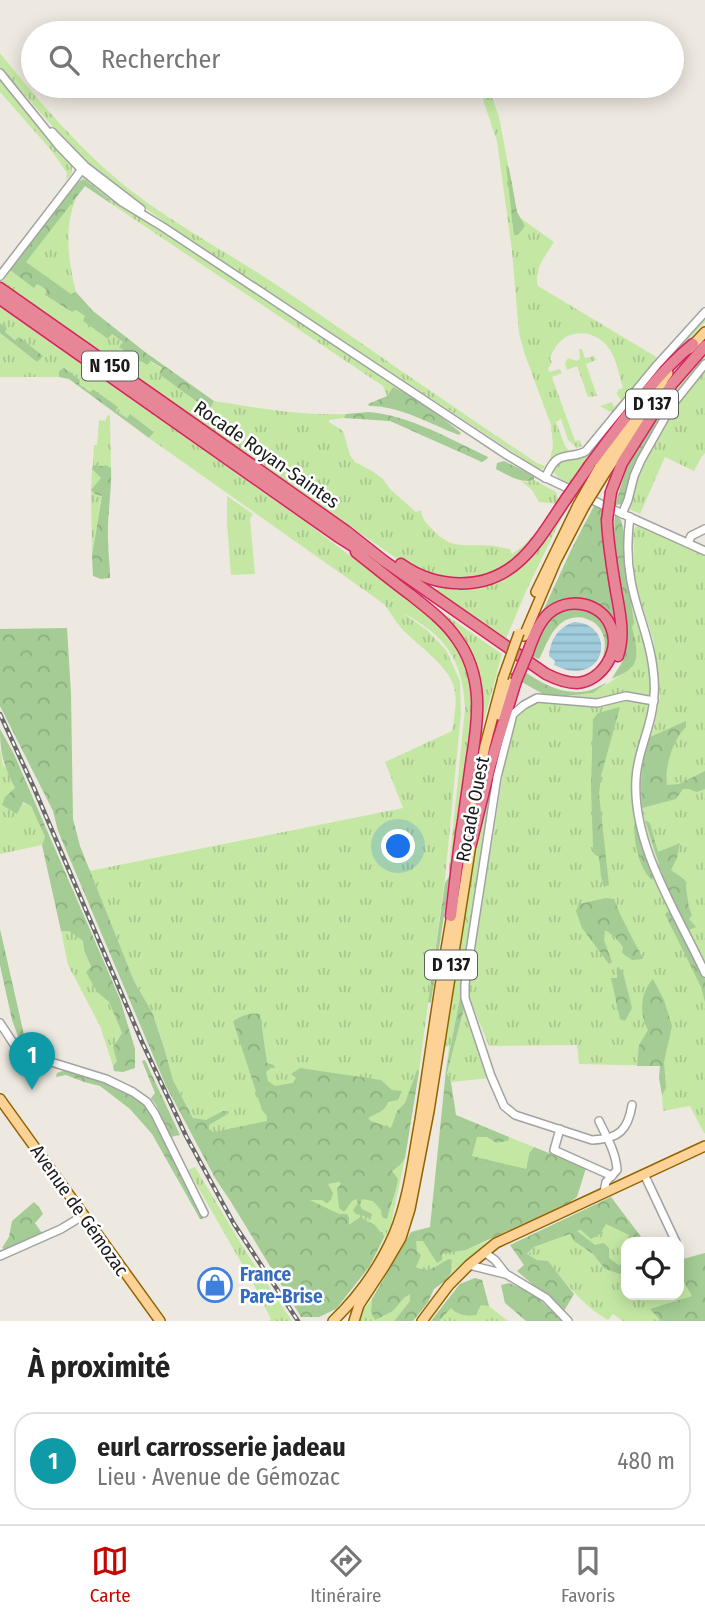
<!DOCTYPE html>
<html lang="fr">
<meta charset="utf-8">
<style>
:root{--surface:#fff;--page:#f6f6f6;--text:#222;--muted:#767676;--line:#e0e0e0;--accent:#c60400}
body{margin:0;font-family:"Fira Sans Condensed",sans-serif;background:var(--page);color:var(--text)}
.controls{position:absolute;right:21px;bottom:21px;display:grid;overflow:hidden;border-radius:14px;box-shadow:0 4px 18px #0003}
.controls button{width:63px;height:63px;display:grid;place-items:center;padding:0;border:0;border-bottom:2px solid var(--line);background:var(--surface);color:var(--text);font:35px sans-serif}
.you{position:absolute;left:399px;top:847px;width:24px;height:24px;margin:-18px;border:5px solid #fff;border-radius:50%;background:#1a73e8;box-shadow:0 0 0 10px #1a73e833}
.badge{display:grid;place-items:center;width:46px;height:46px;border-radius:50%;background:var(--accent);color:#fff;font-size:23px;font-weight:700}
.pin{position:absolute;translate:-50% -58px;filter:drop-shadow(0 2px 4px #0008)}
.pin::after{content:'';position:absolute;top:37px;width:24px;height:21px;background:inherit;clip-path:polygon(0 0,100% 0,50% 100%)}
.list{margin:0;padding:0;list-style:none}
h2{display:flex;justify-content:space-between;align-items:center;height:91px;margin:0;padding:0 28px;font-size:30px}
h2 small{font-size:23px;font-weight:400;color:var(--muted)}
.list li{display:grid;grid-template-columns:46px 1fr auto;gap:21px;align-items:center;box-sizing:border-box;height:98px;margin:0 14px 14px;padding:0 14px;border:2px solid var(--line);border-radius:21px}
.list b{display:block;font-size:26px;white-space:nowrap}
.list p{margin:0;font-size:23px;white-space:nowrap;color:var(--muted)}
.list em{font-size:23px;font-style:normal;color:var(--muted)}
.icon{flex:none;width:38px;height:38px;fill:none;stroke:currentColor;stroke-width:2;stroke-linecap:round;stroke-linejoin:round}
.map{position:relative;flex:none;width:705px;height:1321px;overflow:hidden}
.search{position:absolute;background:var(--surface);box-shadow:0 4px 18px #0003;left:21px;right:21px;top:21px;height:77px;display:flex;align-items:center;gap:18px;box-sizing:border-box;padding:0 24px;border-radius:38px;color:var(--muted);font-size:26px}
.sheet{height:203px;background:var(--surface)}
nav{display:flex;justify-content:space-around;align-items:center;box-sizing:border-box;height:98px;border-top:2px solid var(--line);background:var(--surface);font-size:19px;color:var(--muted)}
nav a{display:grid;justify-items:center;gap:4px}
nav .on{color:var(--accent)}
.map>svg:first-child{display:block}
.grass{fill:url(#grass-tufts)}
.forest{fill:url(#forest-crowns)}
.garden{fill:#c4e8a4}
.water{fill:url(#water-rules)}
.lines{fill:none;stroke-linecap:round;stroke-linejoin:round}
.minor-casing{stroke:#a2a2a2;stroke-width:10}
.major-casing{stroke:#926400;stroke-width:12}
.highway-casing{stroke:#d5235c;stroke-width:13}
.minor{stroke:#fff;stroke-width:7}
.major{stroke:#fcd296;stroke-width:9}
.highway{stroke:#e68696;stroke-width:10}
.rail-casing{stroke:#696969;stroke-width:4.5}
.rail{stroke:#fff;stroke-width:2;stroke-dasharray:5;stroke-linecap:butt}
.major-bridge-casing{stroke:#926400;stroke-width:12;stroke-linecap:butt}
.highway-bridge-casing{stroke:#d5235c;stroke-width:13;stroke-linecap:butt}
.major-bridge{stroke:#fcd296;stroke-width:9}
.highway-bridge{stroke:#e68696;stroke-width:10}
.labels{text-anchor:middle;stroke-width:5;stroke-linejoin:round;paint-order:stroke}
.shield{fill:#fff;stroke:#5f5f5f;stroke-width:2}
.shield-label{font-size:18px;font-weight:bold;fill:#1b1b1b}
.street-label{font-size:19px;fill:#1b1b1b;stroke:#fff}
.shop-label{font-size:19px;font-weight:bold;fill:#366cbe;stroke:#fff;text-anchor:start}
</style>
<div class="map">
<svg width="705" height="1321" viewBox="0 0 705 1321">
<defs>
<pattern id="grass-tufts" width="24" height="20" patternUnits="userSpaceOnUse" patternTransform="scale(1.75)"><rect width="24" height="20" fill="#c4e8a4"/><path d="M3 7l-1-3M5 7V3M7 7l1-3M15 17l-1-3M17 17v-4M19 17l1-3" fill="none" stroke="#a8c68d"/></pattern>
<pattern id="forest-crowns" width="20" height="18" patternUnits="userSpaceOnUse" patternTransform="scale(1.75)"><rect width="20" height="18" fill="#a4cc94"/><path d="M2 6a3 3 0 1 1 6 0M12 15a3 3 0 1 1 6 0" fill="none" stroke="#8daf7f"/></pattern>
<pattern id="water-rules" width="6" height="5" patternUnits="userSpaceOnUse" patternTransform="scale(1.75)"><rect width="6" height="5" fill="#a0ccdb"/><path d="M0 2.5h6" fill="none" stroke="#89afbb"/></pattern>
</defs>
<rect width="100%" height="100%" fill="#ede9e0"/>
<g class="grass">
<path d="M 0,53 C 36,98 75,144 119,181 C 171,224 232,254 287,292 C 370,349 453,407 537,463 L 545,466 L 543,469 L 537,468 L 168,225 L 103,176 L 75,152 L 0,67 Z"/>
<path d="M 0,79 L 72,166 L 72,173 L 66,180 L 67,173 L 51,150 L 0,92 Z"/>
<path d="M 481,86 L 491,86 L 492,97 L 499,117 L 517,212 L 519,217 L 554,242 C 546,256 533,269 538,286 L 658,358 L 612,413 L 600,406 L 612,402 L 614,407 L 621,400 L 616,393 L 618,392 L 618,390 L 623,388 C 619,375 616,356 607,346 C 595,331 571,328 558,344 C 554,348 552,353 550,359 L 552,362 L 548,369 L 550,372 L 560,369 L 562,373 L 552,377 L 575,441 L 580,440 L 582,446 L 577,448 L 568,440 L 561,419 L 556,422 L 565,446 L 570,452 C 561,454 554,455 549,463 L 553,446 L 551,425 L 525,355 L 519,333 L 512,251 L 497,141 L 484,103 Z"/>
<path d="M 84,177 L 122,207 L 143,217 L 406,393 L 393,387 L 387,396 L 383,386 L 107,201 L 109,200 L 82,180 L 78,182 Z"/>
<path d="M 78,194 C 63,225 68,260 76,292 L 72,295 L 25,262 Z"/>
<path d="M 10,270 L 34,287 L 37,284 L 48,291 L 45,295 L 72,312 L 76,310 L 86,316 L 83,321 L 108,339 L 112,334 L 123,342 L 120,347 L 147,365 L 150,361 L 162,369 L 159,374 L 211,407 L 214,401 C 258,408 302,416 346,414 L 344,418 L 329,420 L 329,422 L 343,431 L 350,455 L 355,462 L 372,471 L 383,479 L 390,489 L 416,512 L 421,510 C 422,518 425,522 431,528 C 453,552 466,543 494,546 C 499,546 505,549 510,549 L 512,554 L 525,544 L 531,537 L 535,538 L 522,554 L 498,572 L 466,581 L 433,577 L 400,561 L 1,282 Z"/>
<path d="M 0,307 L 307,523 L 440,624 L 463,653 L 474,691 L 474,720 L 449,881 L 449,868 L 465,709 C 463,660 446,636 403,613 L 427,630 L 446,650 L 460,681 L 461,713 L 445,878 L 419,1071 L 405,1158 L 391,1225 L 369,1267 L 256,1235 L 173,1080 L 164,1046 L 152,1012 L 134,981 L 89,871 L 403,808 L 385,762 L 452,731 C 454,719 457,705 455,692 C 452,669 423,649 407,634 C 398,626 391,613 384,604 L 149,438 L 153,431 L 131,415 L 127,418 L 116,411 L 118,407 L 93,389 L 90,392 L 78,383 L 80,380 L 59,371 L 59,377 L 0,377 L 0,333 L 37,362 L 16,340 L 4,332 L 7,328 L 0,323 Z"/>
<path d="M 705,317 L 705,322 C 656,373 614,429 572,486 C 562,481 541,468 562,460 C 571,456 580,459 589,452 L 640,388 Z"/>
<path d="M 579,349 L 582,349 L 585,358 L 594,356 L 596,360 L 586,364 L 597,396 L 588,397 L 577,366 L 567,370 L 565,363 L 568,358 L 577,361 L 580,358 Z"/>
<path d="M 705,351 L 705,360 L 651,436 L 657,421 L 635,451 L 693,364 Z"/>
<path d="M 705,368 L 705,453 L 702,456 L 694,471 L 665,457 L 640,514 L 629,509 L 636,479 L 678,401 Z"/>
<path d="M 108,415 L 110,416 L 111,468 L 106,465 L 103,467 L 93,465 L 94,445 L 97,445 L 99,420 L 105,421 Z"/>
<path d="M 92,469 L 101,478 L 97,484 L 102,495 L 92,555 L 91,490 Z"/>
<path d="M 534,480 L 556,492 L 559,504 L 539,502 L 532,490 L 521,481 L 527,482 Z"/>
<path d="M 227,496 L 253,514 L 250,519 L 255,574 L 231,575 L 227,523 Z"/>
<path d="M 572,497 L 573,498 L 558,525 L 527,589 L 505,641 L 436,592 L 438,586 L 456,587 L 498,578 Z"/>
<path d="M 639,525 L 675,540 L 705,556 L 705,965 L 691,934 L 669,895 L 646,829 L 642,807 L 640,780 L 643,758 L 654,726 L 660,696 L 653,639 L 635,585 L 633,534 L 635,527 Z"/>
<path d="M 631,593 L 652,671 L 652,693 L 650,696 C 622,701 593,702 565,696 L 593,693 L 632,668 Z"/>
<path d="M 446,615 L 502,654 L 485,717 L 481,724 C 480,702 480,678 472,657 C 467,642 455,631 445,620 Z"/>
<path d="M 628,699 L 647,703 L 649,711 L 638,751 L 641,830 L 705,979 L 705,1133 L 704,1133 L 690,1106 L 663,1111 L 660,1066 L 579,1064 L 577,1045 L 489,1046 L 469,997 L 470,977 L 505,762 C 510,733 513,697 552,701 C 566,703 582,708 596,707 C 606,706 618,701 628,699 Z"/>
<path d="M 510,714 L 495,772 L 483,843 L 462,987 L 446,1070 L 449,1046 L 443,1048 L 462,914 L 471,878 L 493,767 Z"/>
<path d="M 0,748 L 3,765 L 8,770 L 15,789 L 5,797 L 31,806 L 45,837 L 42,845 L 0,854 Z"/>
<path d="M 69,930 L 83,941 L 84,950 L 91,968 L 97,992 L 109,1002 L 122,1033 L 116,1041 L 117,1061 L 113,1066 L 100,1026 L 68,965 L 61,931 Z"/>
<path d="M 467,1008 L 490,1078 L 451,1082 L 447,1073 L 464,1009 Z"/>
<path d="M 195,1167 L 241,1244 L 292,1321 L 269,1321 L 271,1319 L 252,1281 L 188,1170 Z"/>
<path d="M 606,1223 L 630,1235 L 621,1260 L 620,1275 L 626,1276 L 626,1295 L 679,1295 L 679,1274 L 692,1296 L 651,1310 L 661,1321 L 623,1321 L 613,1314 L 608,1320 C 583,1306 566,1283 548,1262 L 537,1260 L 527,1255 L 534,1247 L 581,1230 Z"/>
<path d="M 423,1240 L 437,1262 L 442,1254 L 466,1250 L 488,1241 L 451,1273 L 452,1260 C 437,1263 432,1275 416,1267 L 417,1252 L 415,1241 Z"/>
<path d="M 475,1278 L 482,1280 L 489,1306 L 508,1321 L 431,1321 L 460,1284 Z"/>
<path d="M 410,1293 L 410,1301 L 394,1321 L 359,1321 L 364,1309 L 372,1299 L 371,1312 L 375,1319 L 393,1311 L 404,1298 Z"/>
</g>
<g class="forest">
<path d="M 506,165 L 509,168 L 517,212 L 525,226 L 518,235 L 514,235 Z"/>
<path d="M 82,180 L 85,180 L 110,200 L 107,201 L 85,186 L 26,262 L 71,294 L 76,292 L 93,311 L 145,352 L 214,401 L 211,407 L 199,403 L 159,374 L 162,368 L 151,361 L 147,365 L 119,347 L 123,342 L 112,334 L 108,339 L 83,321 L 85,316 L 76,310 L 72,312 L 45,295 L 47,290 L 37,284 L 34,288 L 10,270 L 78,182 Z"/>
<path d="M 0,323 L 7,328 L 5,332 L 15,340 L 19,337 L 43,356 L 37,362 L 0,333 Z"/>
<path d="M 64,368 L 80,380 L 79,384 L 90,392 L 93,389 L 118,407 L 116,411 L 127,418 L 130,414 L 154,432 L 149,438 L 69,379 L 59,377 L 59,371 Z"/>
<path d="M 393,387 C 418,398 440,416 461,433 L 459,435 C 430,424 401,406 369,406 L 368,404 L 387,396 Z"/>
<path d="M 369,412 C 411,416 450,439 488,457 L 487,459 L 482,462 L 390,421 L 344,418 L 346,414 Z"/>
<path d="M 659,417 L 639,457 L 629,480 L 623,504 L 615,505 L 627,466 L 635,451 Z"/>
<path d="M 504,461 L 534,476 L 534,480 C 520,484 508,475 496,469 L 497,463 Z"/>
<path d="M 93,465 L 103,466 L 106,465 L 111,468 C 112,492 107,515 108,539 C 108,552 110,565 110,578 L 101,579 L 93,576 L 92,555 L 102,496 L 95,494 L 91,490 L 101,478 L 92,469 Z"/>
<path d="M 594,506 L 605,511 L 619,634 L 598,607 L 546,609 L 542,613 L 572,548 Z"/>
<path d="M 615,515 L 621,520 L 623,528 L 626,567 L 634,623 L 632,627 C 634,638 641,657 632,667 C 628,672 618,676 612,679 C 615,672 620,667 623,660 C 638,625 609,558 615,515 Z"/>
<path d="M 570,607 C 591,608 609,618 610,640 C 611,646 607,655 605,662 L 602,661 C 604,653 606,646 604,638 C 600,620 580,612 564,621 C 551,629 546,646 539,659 L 531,656 C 540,633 546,616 570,607 Z"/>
<path d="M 67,628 L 71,694 L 73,819 L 80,846 L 134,981 L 152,1012 L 164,1047 L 173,1080 L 193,1118 L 206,1120 L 223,1111 L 228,1111 L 229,1113 L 209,1125 L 209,1129 L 214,1132 L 267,1121 L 267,1116 L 262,1110 L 233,1021 C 241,1016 251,1012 260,1014 L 267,1063 L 274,1065 L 275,1068 L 271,1068 L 266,1072 L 268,1081 L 275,1086 L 293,1083 L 296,1078 L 291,1074 L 300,1068 L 381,1080 L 392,1090 L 402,1091 L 398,1100 L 388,1102 C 386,1111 375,1114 368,1118 L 371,1121 L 391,1128 L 397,1111 L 405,1103 L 417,1070 L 419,1071 L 405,1158 L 400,1165 L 392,1171 L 398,1179 C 396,1193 390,1205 387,1219 L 382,1217 L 381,1210 L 373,1201 L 362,1199 L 360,1205 L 362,1209 L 372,1214 L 370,1218 L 356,1214 L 353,1210 L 358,1203 L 356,1199 L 352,1201 L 344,1212 L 339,1208 L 337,1189 L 341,1183 L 338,1182 L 328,1184 L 333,1193 L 331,1200 L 327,1203 L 322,1200 L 310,1200 L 339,1214 L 347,1214 L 349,1218 L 349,1225 L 360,1217 L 375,1225 L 384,1237 L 369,1267 L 336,1309 L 319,1317 L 301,1317 L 231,1202 L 215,1178 L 166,1086 L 58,831 L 53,811 L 0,706 L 0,629 Z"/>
<path d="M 525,672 C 544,685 567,697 591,690 C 597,688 602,684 607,683 L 593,693 L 565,696 L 543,694 L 520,681 Z"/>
<path d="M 620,707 L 601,776 L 599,794 L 609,885 L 604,887 L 601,876 L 599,857 L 594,854 L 593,846 L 591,787 L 593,719 L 598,713 Z"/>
<path d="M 686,721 L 686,727 C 673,739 664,768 667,785 L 679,784 L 705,771 L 705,789 L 697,792 L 689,789 L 683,789 L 676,799 L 642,808 C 640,781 641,763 650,737 Z"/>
<path d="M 0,729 L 14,754 L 120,999 L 135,1049 L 135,1068 L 123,1072 L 114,1071 L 113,1066 L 117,1061 L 113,1047 L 122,1033 L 109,1002 L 97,992 L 86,972 L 91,967 L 84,950 L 83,941 L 69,931 L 61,931 L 42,845 L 45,837 L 31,806 L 23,802 L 17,814 L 2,805 L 5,797 L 15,788 C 4,766 0,754 0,729 Z"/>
<path d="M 645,820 L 650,823 L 658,852 L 680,843 L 677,858 L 671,870 L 685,880 L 689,908 L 692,915 L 689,919 L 696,927 L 689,930 L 669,895 Z"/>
<path d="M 635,821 L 637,821 L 655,873 L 652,880 C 639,870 632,837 635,821 Z"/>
<path d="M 450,875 L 431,1002 L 428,1003 L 445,883 Z"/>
<path d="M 606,898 L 614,899 L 621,916 L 643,959 L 632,960 L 622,953 L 623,947 L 614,936 L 605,930 L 604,940 L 612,962 L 609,964 L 582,928 L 576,911 L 579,904 Z"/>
<path d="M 669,911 L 680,927 L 705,979 L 705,1002 L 701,987 L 665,914 Z"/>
<path d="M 0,929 L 25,1039 L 19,1039 L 12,1020 L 0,965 Z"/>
<path d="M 618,967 L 623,972 L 632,1008 L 625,1021 L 620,1019 L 611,978 L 617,978 Z"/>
<path d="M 653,979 L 664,1000 L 672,1026 L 664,1062 L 666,1088 L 662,1095 L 659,1078 L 660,1066 L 637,1066 L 639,1045 L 648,1030 C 639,1014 640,993 653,979 Z"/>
<path d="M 462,987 L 467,1008 L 464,1009 L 447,1073 L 451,1082 L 456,1115 L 509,1137 L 509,1141 L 496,1143 L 487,1137 L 526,1169 L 529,1153 L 534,1147 L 586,1168 L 577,1197 L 570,1202 L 466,1250 L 442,1254 L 442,1260 L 437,1263 L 423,1241 L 416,1241 L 417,1251 L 421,1255 L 416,1267 C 431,1274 436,1265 449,1259 L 452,1260 L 451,1273 L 446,1280 L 434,1289 L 428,1302 L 413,1321 L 394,1321 L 410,1301 L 410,1294 L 404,1298 L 393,1311 L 375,1320 L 371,1312 L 372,1299 L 411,1232 L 430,1227 L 446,1070 Z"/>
<path d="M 145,1060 L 180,1135 L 171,1137 L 156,1105 L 151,1098 L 155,1093 L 142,1061 Z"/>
<path d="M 65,1070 L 109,1083 L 142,1101 L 154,1115 L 203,1219 L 200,1219 L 152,1134 L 130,1109 L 100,1086 L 84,1082 L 66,1075 L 56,1077 L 57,1073 Z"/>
<path d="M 611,1197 L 645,1242 L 627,1242 L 629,1235 L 606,1224 L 600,1234 L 591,1239 L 581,1230 L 577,1231 L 595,1245 L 604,1243 L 609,1248 L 609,1258 L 620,1266 L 626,1244 L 626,1276 L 605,1269 L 593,1254 L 574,1241 L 570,1234 L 534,1247 L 527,1254 L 537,1260 L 548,1261 L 574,1294 L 564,1311 L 517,1271 L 524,1265 L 510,1245 Z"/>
<path d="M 34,1202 L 39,1207 L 43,1214 L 35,1223 L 42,1233 L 10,1251 L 2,1248 L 9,1237 L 12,1221 Z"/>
<path d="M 705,1253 L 705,1321 L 661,1321 L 650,1309 L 692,1296 L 679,1274 L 679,1260 Z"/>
<path d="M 475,1278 L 482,1280 L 489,1306 L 481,1305 L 476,1315 C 467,1317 456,1314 451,1308 L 439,1321 L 431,1321 L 460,1284 Z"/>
<path d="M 509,1283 L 534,1294 L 562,1321 L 526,1321 L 505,1303 L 501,1285 Z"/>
</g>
<path class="garden" d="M 477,1137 L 487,1137 L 496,1143 L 508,1141 L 509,1137 L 534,1147 L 529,1153 L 526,1169 L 472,1156 Z"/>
<path class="water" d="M 574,622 C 610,623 610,670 576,671 C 568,671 561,668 554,665 L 555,661 L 549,656 C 550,640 558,627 574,622 Z"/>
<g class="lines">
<g class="minor-casing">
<g id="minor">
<path d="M 0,73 L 59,146 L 82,170 L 122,202 L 163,227 L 507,455 L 542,476 L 576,492"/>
<path d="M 52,132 L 85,166 L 141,209"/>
<path d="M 0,276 L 83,168"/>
<path d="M 545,478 C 548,472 552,462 558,459 C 566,454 577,457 586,451 L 657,365 L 705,312"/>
<path d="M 586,497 L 605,506"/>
<path d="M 614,510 L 705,551"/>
<path d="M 622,514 L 628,500 L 634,476 L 641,460 L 672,405 L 705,364"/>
<path d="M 630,517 C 627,538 627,560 631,581 C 636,611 650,638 653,669 C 655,683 655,697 652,711 C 648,734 637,755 636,779 C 632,846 678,914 705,973"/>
<path d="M 688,543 L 691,536 L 705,529"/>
<path d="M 0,1023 L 19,1052 L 106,1079 L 133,1092 L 147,1102 L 155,1114 L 204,1213"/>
<path d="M 632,1105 C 628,1130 619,1139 592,1140 L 515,1115 L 504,1106 L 491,1076 L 465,998 L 465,984 L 497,777 L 513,714 L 524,705 L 537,698 L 597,703 L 626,696 L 654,701"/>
<path d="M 599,1121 C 606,1136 616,1152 617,1170 L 606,1182 L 604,1192"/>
<path d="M 560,1129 L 554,1150 L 612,1176"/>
<path d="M 644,1174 L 676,1242"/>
<path d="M 484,1252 L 495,1260 L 506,1274 L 546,1298 L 568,1321"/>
<path d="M 0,1256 L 61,1229 L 84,1215"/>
<path d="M 469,1265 L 505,1274"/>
</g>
</g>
<g class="major-casing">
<g id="major">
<path d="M 689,349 L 705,332"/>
<path d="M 599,468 L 668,373"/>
<path d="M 605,473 L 637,425 L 666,386"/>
<path d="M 536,592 L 578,505"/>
<path d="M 524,636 L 556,561 L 584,507"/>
<path d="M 499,715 L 510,679"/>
<path d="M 462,857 L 485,746 L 503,678"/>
<path d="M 0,1099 L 160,1321"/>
<path d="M 333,1321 C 358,1297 380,1266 394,1234 C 409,1198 413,1158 420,1120 C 431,1050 440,979 453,909"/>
<path d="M 354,1321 L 359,1305 L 384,1267 L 401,1238 L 410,1209 L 429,1111 L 472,838"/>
<path d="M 422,1321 L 449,1285 L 469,1265 L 496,1243 L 705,1146"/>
</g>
</g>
<g class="highway-casing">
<g id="highway">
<path d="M 0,288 L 346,531 L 384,561 L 546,674 C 556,679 566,683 577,683 C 602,681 621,651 611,627 C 601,602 568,596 548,614 C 538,624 533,638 528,652"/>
<path d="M 0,299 L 337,536 L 364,553"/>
<path d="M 589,466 C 621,424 652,378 693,344"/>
<path d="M 611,492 L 622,463 L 672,384 L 705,346"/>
<path d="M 607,520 C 608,544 612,567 616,591 C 620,613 625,635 618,656"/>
<path d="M 356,552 C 374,566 392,581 411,595 C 427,608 445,621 457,639 C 483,675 479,716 472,757 C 469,778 466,799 463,821 C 458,852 455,884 451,916"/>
<path d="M 401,564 C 435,588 483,592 517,563 C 537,546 551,521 566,499"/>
<path d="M 471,844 L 490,766 L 516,681"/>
</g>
</g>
<use href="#minor" class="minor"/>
<use href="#major" class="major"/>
<use href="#highway" class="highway"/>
<g class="rail-casing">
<path id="rail" d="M 0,714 L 34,788 L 142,1042 L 186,1136 L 234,1224 L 298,1321"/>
</g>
<use href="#rail" class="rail"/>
<g class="major-bridge-casing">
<g id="major-bridge">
<path d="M 578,505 L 599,468"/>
<path d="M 584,507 L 605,473"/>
<path d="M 503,678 L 519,633"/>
</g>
</g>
<g class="highway-bridge-casing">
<g id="highway-bridge">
<path d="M 566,499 L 589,466"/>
<path d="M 607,520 L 611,492"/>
<path d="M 516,681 L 528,652"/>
</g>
</g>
<use href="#major-bridge" class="major-bridge"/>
<use href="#highway-bridge" class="highway-bridge"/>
</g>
<defs>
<g id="shop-ring" transform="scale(1.75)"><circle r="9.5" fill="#fff" stroke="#3f7fe0" stroke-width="1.5"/><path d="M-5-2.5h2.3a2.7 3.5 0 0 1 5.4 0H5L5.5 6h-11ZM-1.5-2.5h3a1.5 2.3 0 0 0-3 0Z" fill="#3f7fe0"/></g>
</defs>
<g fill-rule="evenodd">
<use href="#shop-ring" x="215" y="1285"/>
</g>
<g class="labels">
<g class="shield">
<rect x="82" y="351.5" width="56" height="29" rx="5"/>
<rect x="626" y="389.5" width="52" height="29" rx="5"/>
<rect x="425" y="950.5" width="52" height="29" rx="5"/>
</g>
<g class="shield-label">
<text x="110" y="372">N 150</text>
<text x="652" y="410">D 137</text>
<text x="451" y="971">D 137</text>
</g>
<g class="street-label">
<text transform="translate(267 454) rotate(35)" y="7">Rocade Royan-Saintes</text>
<text transform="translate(472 809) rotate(-79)" y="7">Rocade Ouest</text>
<text transform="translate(80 1210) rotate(55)" y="7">Avenue de Gémozac</text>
</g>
<g class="shop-label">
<text x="240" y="1281">France<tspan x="240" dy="22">Pare-Brise</tspan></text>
</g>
</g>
</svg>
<div class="controls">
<button><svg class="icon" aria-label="locate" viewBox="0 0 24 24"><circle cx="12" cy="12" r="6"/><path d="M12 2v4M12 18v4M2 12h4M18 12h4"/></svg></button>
</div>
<div class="you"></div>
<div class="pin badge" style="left:32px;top:1090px;background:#0f9aa8">1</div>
<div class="search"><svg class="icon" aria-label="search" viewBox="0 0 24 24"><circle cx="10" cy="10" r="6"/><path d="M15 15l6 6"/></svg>Rechercher</div>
</div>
<section class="sheet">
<h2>À proximité<small></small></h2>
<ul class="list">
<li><span class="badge" style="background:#0f9aa8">1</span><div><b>eurl carrosserie jadeau</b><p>Lieu · Avenue de Gémozac</p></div><em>480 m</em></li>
</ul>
</section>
<nav>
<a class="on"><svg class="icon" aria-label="map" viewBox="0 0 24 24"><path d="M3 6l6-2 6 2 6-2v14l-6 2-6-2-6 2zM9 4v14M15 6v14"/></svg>Carte</a>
<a><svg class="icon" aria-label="directions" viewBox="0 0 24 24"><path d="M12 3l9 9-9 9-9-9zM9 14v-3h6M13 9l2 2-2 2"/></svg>Itinéraire</a>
<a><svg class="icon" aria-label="saved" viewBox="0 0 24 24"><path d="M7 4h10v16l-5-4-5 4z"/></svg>Favoris</a>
</nav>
